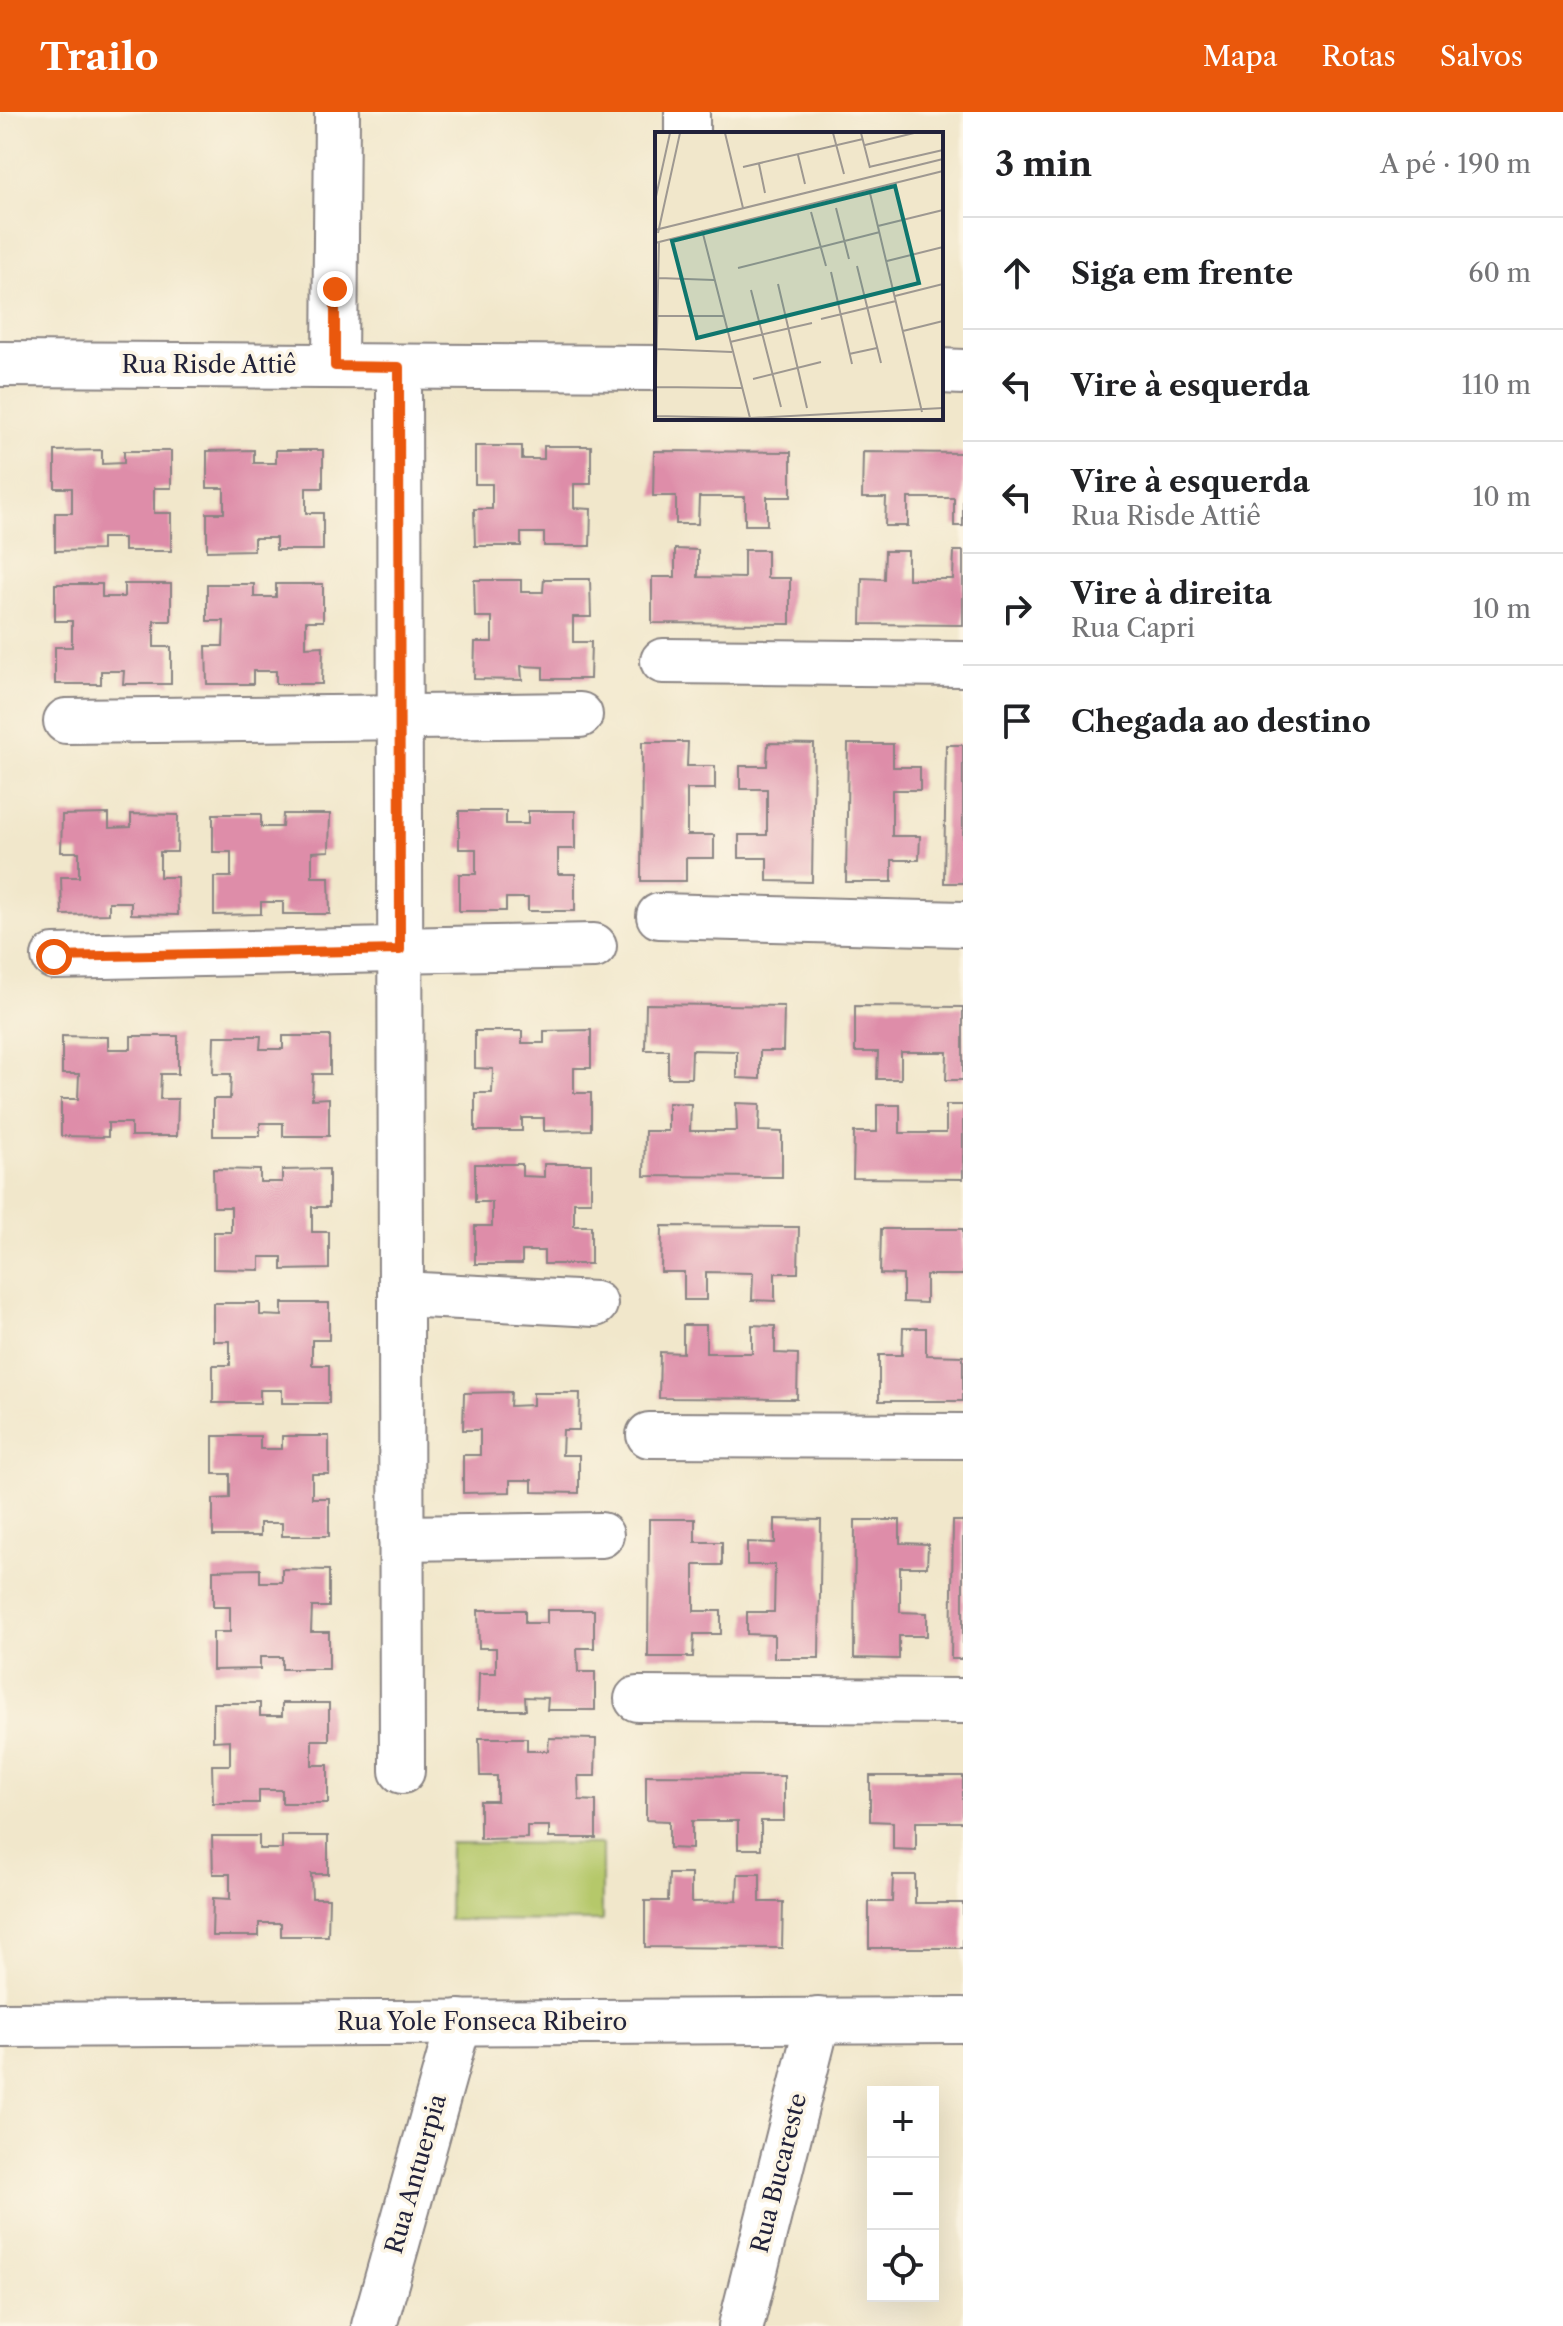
<!DOCTYPE html>
<html lang="pt">
<meta charset="utf-8">
<style>
:root{--surface:#fff;--page:#f6f6f6;--text:#202124;--muted:#757577;--line:#e0e0e0;--accent:#ea580c}
body{margin:0;font-family:"Libre Caslon Text",serif;background:var(--page);color:var(--text)}
.controls{position:absolute;right:24px;bottom:24px;display:grid;overflow:hidden;border-radius:0px;box-shadow:0 8px 32px #0002}
.controls button{width:72px;height:72px;display:grid;place-items:center;padding:0;border:0;border-bottom:2px solid var(--line);background:var(--surface);color:var(--text);font:40px sans-serif}
.stop{position:absolute;width:24px;height:24px;margin:-18px;border:6px solid #ea580c;border-radius:50%;background:#fff}
.stop.end{background:#ea580c;border-color:#fff;box-shadow:0 2px 8px #0008}
.list{margin:0;padding:0;list-style:none}
h2{display:flex;justify-content:space-between;align-items:center;height:104px;margin:0;padding:0 32px;font-size:34px}
h2 small{font-size:26px;font-weight:400;color:var(--muted)}
.list li{display:grid;grid-template-columns:52px 1fr auto;gap:24px;align-items:center;box-sizing:border-box;height:112px;padding:0 32px;border-top:2px solid var(--line)}
.list b{display:block;font-size:30px;white-space:nowrap}
.list p{margin:0;font-size:26px;white-space:nowrap;color:var(--muted)}
.list em{font-size:26px;font-style:normal;color:var(--muted)}
.icon{flex:none;width:44px;height:44px;fill:none;stroke:currentColor;stroke-width:2;stroke-linecap:round;stroke-linejoin:round}
.map{position:relative;flex:none;width:963px;height:2214px;overflow:hidden}
header{display:flex;align-items:center;gap:48px;box-sizing:border-box;height:112px;padding:0 40px;background:var(--accent);color:#fff}
header strong{font-size:38px}
nav{display:flex;gap:44px;margin-inline-start:auto;font-size:28px}
main{display:flex}
aside{flex:1;background:var(--surface)}
.map>svg:first-child{display:block}
.green{fill:#b5c86b;stroke:#6c7553;stroke-width:2}
.building{fill:#de8da9}
.lines{fill:none;stroke-linecap:round;stroke-linejoin:round}
.minor-casing{stroke:#8a8483;stroke-width:48}
.minor{stroke:#fff;stroke-width:44}
.route{stroke:#ea580c;stroke-width:10}
.labels{text-anchor:middle;stroke-width:7;stroke-linejoin:round;paint-order:stroke}
.street-label{font-size:24px;fill:#22223b;stroke:#fcf5e5}
.inset-road{fill:none;stroke:#9e9891;stroke-width:2}
.view{fill:#0f766e;fill-opacity:0.15;stroke:#0f766e;stroke-width:4}
.inset-edge{fill:none;stroke:#22223b;stroke-width:4}
</style>
<header>
<strong>Trailo</strong>
<nav><a>Mapa</a><a>Rotas</a><a>Salvos</a></nav>
</header>
<main>
<div class="map">
<svg width="963" height="2214" viewBox="0 0 963 2214">
<rect width="100%" height="100%" fill="#fcf5e5"/>
<filter id="ink" filterUnits="userSpaceOnUse"><feTurbulence type="fractalNoise" baseFrequency=".0125" numOctaves="2"/><feDisplacementMap in="SourceGraphic" scale="16" xChannelSelector="R" yChannelSelector="G"/><feConvolveMatrix kernelMatrix="1 2 1 2 8 2 1 2 1" color-interpolation-filters="sRGB"/></filter>
<filter id="wash" filterUnits="userSpaceOnUse"><feTurbulence type="fractalNoise" baseFrequency=".006" numOctaves="4" result="noise"/><feDisplacementMap in="SourceGraphic" scale="32" xChannelSelector="R" yChannelSelector="G"/><feGaussianBlur stdDeviation="1.8" result="paint"/><feColorMatrix in="noise" values="0 0 0 0 0 0 0 0 0 0 0 0 0 0 0 0 0 1.4 0 .05"/><feComposite in="paint" operator="in"/></filter>
<g filter="url(#wash)">
<rect width="100%" height="100%" fill="#f1e7cb"/>
<path class="green" d="M 450,1731 L 602,1732 L 602,1809 L 449,1808 Z"/>
<g id="blocks">
<g class="building">
<path d="M 475,334 L 522,334 L 522,347 L 544,347 L 544,334 L 591,334 L 591,372 L 574,372 L 574,396 L 591,397 L 590,434 L 544,434 L 544,421 L 521,421 L 521,434 L 475,434 L 474,397 L 492,397 L 492,372 L 475,372 Z"/>
<path d="M 102,338 L 102,352 L 124,351 L 124,339 L 171,339 L 171,376 L 154,376 L 154,401 L 171,401 L 171,439 L 124,439 L 124,426 L 102,426 L 102,438 L 55,439 L 55,401 L 72,401 L 72,376 L 55,376 L 55,339 Z"/>
<path d="M 254,338 L 254,351 L 276,351 L 276,338 L 323,338 L 323,376 L 306,376 L 306,401 L 323,401 L 323,438 L 276,438 L 276,426 L 254,426 L 254,438 L 207,439 L 207,401 L 224,401 L 224,376 L 207,376 L 207,339 Z"/>
<path d="M 654,339 L 791,340 L 791,385 L 767,385 L 767,413 L 745,413 L 745,385 L 699,385 L 698,412 L 676,412 L 676,384 L 653,384 Z"/>
<path d="M 863,340 L 963,341 L 963,414 L 954,414 L 954,386 L 908,386 L 908,414 L 885,414 L 886,386 L 862,386 Z"/>
<path d="M 675,437 L 698,438 L 698,465 L 744,466 L 744,438 L 767,438 L 767,466 L 790,466 L 790,512 L 652,511 L 652,465 L 675,465 Z"/>
<path d="M 885,439 L 908,439 L 908,467 L 953,467 L 954,439 L 963,439 L 963,513 L 861,512 L 862,466 L 884,467 Z"/>
<path d="M 544,467 L 590,467 L 591,505 L 573,505 L 573,530 L 591,530 L 590,567 L 543,567 L 543,555 L 521,554 L 522,568 L 474,567 L 475,530 L 492,530 L 492,505 L 475,505 L 474,468 L 521,468 L 521,480 L 543,480 Z"/>
<path d="M 55,472 L 102,472 L 102,485 L 124,485 L 124,472 L 171,472 L 171,509 L 154,509 L 154,535 L 171,535 L 171,572 L 123,572 L 124,559 L 101,559 L 101,572 L 55,572 L 55,535 L 72,535 L 72,509 L 55,509 Z"/>
<path d="M 207,472 L 254,472 L 254,485 L 276,485 L 276,472 L 323,472 L 323,509 L 306,509 L 306,535 L 323,534 L 322,572 L 276,572 L 276,559 L 253,559 L 253,572 L 207,572 L 206,534 L 223,534 L 224,509 L 207,509 Z"/>
<path d="M 642,630 L 688,630 L 687,654 L 715,654 L 715,677 L 687,677 L 687,723 L 714,723 L 714,746 L 686,746 L 686,769 L 641,769 Z"/>
<path d="M 768,631 L 814,632 L 812,770 L 767,769 L 767,746 L 739,746 L 739,723 L 767,723 L 767,677 L 740,677 L 740,654 L 767,654 Z"/>
<path d="M 848,632 L 893,632 L 893,655 L 920,655 L 920,678 L 892,678 L 892,724 L 920,724 L 919,748 L 892,748 L 892,770 L 846,770 Z"/>
<path d="M 946,633 L 963,633 L 963,771 L 944,771 Z"/>
<path d="M 459,699 L 506,699 L 506,712 L 528,712 L 528,699 L 575,699 L 575,737 L 558,737 L 558,762 L 575,762 L 575,799 L 528,799 L 528,786 L 506,786 L 506,799 L 459,799 L 459,762 L 476,762 L 476,737 L 459,737 Z"/>
<path d="M 109,702 L 109,716 L 131,715 L 131,702 L 178,703 L 177,740 L 160,740 L 160,765 L 177,765 L 178,803 L 131,802 L 131,790 L 109,790 L 109,802 L 62,803 L 61,765 L 79,765 L 79,740 L 61,740 L 62,703 Z"/>
<path d="M 213,702 L 261,702 L 261,715 L 282,715 L 283,702 L 330,702 L 329,739 L 312,740 L 312,765 L 329,765 L 330,802 L 283,802 L 283,790 L 261,790 L 261,802 L 214,803 L 214,765 L 231,765 L 231,740 L 213,740 Z"/>
<path d="M 646,892 L 784,894 L 783,939 L 760,939 L 760,967 L 737,966 L 737,939 L 692,938 L 691,966 L 668,966 L 668,938 L 645,938 Z"/>
<path d="M 855,894 L 963,895 L 963,968 L 946,968 L 947,940 L 901,940 L 901,967 L 877,967 L 878,940 L 855,940 Z"/>
<path d="M 591,918 L 591,956 L 574,956 L 574,981 L 591,981 L 591,1018 L 544,1019 L 544,1006 L 522,1006 L 522,1019 L 475,1019 L 475,981 L 492,981 L 493,957 L 475,956 L 475,919 L 522,919 L 522,931 L 544,931 L 544,919 Z"/>
<path d="M 62,924 L 108,925 L 108,937 L 131,937 L 131,924 L 178,924 L 178,962 L 161,962 L 160,987 L 178,987 L 177,1024 L 131,1024 L 131,1011 L 108,1011 L 108,1025 L 61,1024 L 61,987 L 78,987 L 79,962 L 62,962 Z"/>
<path d="M 214,924 L 261,924 L 260,937 L 283,937 L 283,924 L 330,924 L 330,962 L 313,962 L 312,987 L 329,986 L 329,1024 L 283,1024 L 283,1011 L 260,1011 L 260,1024 L 213,1024 L 213,987 L 230,987 L 231,962 L 213,962 Z"/>
<path d="M 668,991 L 691,992 L 690,1019 L 737,1019 L 736,991 L 760,992 L 759,1019 L 782,1020 L 782,1065 L 644,1064 L 645,1019 L 668,1019 Z"/>
<path d="M 877,993 L 900,993 L 900,1021 L 946,1021 L 946,993 L 963,993 L 963,1067 L 853,1066 L 854,1020 L 877,1020 Z"/>
<path d="M 475,1052 L 522,1052 L 522,1064 L 544,1065 L 544,1052 L 591,1052 L 591,1090 L 574,1090 L 574,1114 L 591,1114 L 591,1152 L 544,1152 L 544,1139 L 522,1139 L 522,1152 L 475,1152 L 475,1114 L 492,1114 L 492,1090 L 475,1090 Z"/>
<path d="M 213,1057 L 260,1058 L 260,1070 L 282,1070 L 282,1058 L 329,1057 L 329,1095 L 312,1095 L 312,1120 L 329,1120 L 329,1157 L 282,1158 L 282,1145 L 260,1145 L 260,1158 L 213,1157 L 213,1120 L 231,1120 L 231,1095 L 214,1095 Z"/>
<path d="M 662,1114 L 799,1115 L 798,1161 L 775,1161 L 775,1189 L 752,1188 L 753,1161 L 706,1160 L 706,1188 L 684,1188 L 684,1160 L 661,1160 Z"/>
<path d="M 881,1117 L 963,1117 L 963,1163 L 926,1163 L 926,1191 L 903,1190 L 903,1163 L 880,1162 Z"/>
<path d="M 213,1191 L 260,1191 L 260,1203 L 282,1204 L 282,1191 L 329,1191 L 329,1228 L 312,1228 L 312,1253 L 329,1253 L 329,1291 L 282,1291 L 282,1278 L 260,1278 L 260,1291 L 213,1291 L 213,1253 L 230,1253 L 230,1229 L 213,1229 Z"/>
<path d="M 683,1213 L 706,1213 L 706,1241 L 752,1241 L 752,1213 L 775,1214 L 775,1241 L 798,1242 L 797,1287 L 659,1286 L 660,1240 L 683,1241 Z"/>
<path d="M 903,1216 L 926,1216 L 926,1243 L 963,1244 L 963,1289 L 879,1289 L 879,1243 L 902,1243 Z"/>
<path d="M 511,1280 L 510,1294 L 533,1293 L 533,1281 L 580,1281 L 579,1318 L 563,1318 L 562,1343 L 579,1343 L 579,1381 L 532,1380 L 532,1368 L 510,1368 L 510,1380 L 463,1381 L 463,1343 L 480,1343 L 480,1318 L 463,1318 L 464,1281 Z"/>
<path d="M 213,1324 L 260,1324 L 260,1337 L 282,1337 L 282,1324 L 329,1324 L 329,1362 L 312,1362 L 312,1386 L 329,1386 L 329,1424 L 282,1424 L 282,1411 L 260,1411 L 260,1424 L 213,1424 L 213,1387 L 230,1386 L 230,1362 L 213,1362 Z"/>
<path d="M 649,1407 L 695,1407 L 695,1430 L 722,1430 L 722,1453 L 694,1453 L 694,1499 L 721,1499 L 721,1522 L 694,1522 L 693,1545 L 648,1545 Z"/>
<path d="M 775,1407 L 821,1408 L 819,1546 L 774,1546 L 774,1523 L 747,1522 L 747,1500 L 774,1500 L 775,1453 L 747,1453 L 747,1430 L 775,1431 Z"/>
<path d="M 855,1408 L 900,1408 L 900,1431 L 928,1432 L 927,1455 L 900,1455 L 900,1500 L 927,1501 L 927,1524 L 899,1524 L 899,1547 L 854,1546 Z"/>
<path d="M 953,1409 L 963,1409 L 963,1547 L 951,1547 Z"/>
<path d="M 260,1457 L 260,1470 L 282,1470 L 282,1457 L 329,1458 L 329,1495 L 312,1495 L 311,1520 L 329,1520 L 329,1557 L 282,1557 L 282,1545 L 260,1545 L 260,1557 L 213,1558 L 213,1520 L 230,1520 L 230,1495 L 213,1495 L 213,1458 Z"/>
<path d="M 478,1498 L 525,1498 L 525,1511 L 547,1511 L 547,1498 L 594,1498 L 594,1536 L 577,1536 L 578,1560 L 595,1560 L 595,1598 L 547,1598 L 548,1586 L 525,1585 L 526,1598 L 478,1598 L 479,1561 L 496,1561 L 496,1536 L 479,1536 Z"/>
<path d="M 213,1591 L 260,1591 L 260,1604 L 282,1604 L 282,1591 L 329,1591 L 329,1628 L 312,1628 L 312,1653 L 328,1653 L 328,1691 L 282,1691 L 282,1678 L 259,1678 L 259,1691 L 213,1691 L 212,1653 L 230,1653 L 230,1628 L 213,1629 Z"/>
<path d="M 479,1626 L 527,1626 L 527,1639 L 548,1639 L 549,1626 L 596,1627 L 595,1664 L 578,1664 L 579,1688 L 596,1689 L 596,1726 L 549,1726 L 549,1714 L 527,1714 L 527,1726 L 480,1727 L 480,1689 L 497,1689 L 497,1664 L 480,1664 Z"/>
<path d="M 646,1663 L 784,1664 L 784,1709 L 761,1709 L 761,1737 L 738,1737 L 738,1709 L 692,1709 L 692,1737 L 669,1736 L 669,1709 L 646,1708 Z"/>
<path d="M 870,1664 L 963,1664 L 963,1710 L 916,1710 L 916,1738 L 893,1737 L 893,1710 L 870,1709 Z"/>
<path d="M 212,1724 L 259,1724 L 259,1737 L 282,1737 L 282,1724 L 328,1724 L 328,1762 L 311,1762 L 312,1786 L 329,1786 L 328,1824 L 281,1824 L 281,1811 L 259,1811 L 259,1824 L 212,1824 L 213,1786 L 230,1787 L 230,1762 L 213,1762 Z"/>
<path d="M 669,1762 L 691,1762 L 691,1790 L 737,1789 L 738,1762 L 760,1762 L 760,1790 L 783,1790 L 782,1836 L 645,1835 L 645,1789 L 668,1789 Z"/>
<path d="M 893,1763 L 915,1763 L 915,1791 L 963,1791 L 963,1836 L 869,1836 L 869,1790 L 892,1790 Z"/>
</g>
</g>
</g>
<g filter="url(#ink)">
<use href="#blocks" fill-opacity="0" stroke="#8a8483" stroke-width="2"/>
<g class="lines">
<g class="minor-casing">
<g id="minor">
<path d="M 687,22 L 687,0"/>
<path d="M 0,252 L 657,256"/>
<path d="M 335,254 L 337,0"/>
<path d="M 399,255 L 402,1659"/>
<path d="M 941,259 L 963,260"/>
<path d="M 663,549 L 963,552"/>
<path d="M 66,609 L 580,603"/>
<path d="M 659,804 L 963,812"/>
<path d="M 54,845 L 594,834"/>
<path d="M 401,1182 L 595,1192"/>
<path d="M 649,1323 L 963,1324"/>
<path d="M 401,1426 L 601,1423"/>
<path d="M 637,1587 L 963,1589"/>
<path d="M 0,1913 L 963,1908"/>
<path d="M 374,2214 L 459,1910"/>
<path d="M 741,2214 L 818,1908"/>
</g>
</g>
<use href="#minor" class="minor"/>
</g>
</g>
<g class="lines" filter="url(#ink)">
<path class="route" d="M 54,845 L 400,838 L 399,255 L 335,254 L 335,177"/>
</g>
<g class="labels">
<g class="street-label">
<text x="209" y="261">Rua Risde Attiê</text>
<text x="482" y="1918">Rua Yole Fonseca Ribeiro</text>
<text transform="translate(779 2061) rotate(-76)" y="8">Rua Bucareste</text>
<text transform="translate(416 2062) rotate(-74)" y="8">Rua Antuerpia</text>
</g>
</g>
<g transform="translate(655 20)">
<rect width="288" height="288" fill="#f1e7cb"/>
<path class="inset-road" d="M 70,1 L 88,76M 178,1 L 189,42M 206,1 L 215,36M 210,13 L 259,1M 143,23 L 150,52M 104,32 L 110,61M 88,35 L 208,7M 214,35 L 288,18M 214,57 L 267,280M 0,69 L 15,1M 181,76 L 194,127M 156,80 L 171,134M 223,94 L 288,78M 0,98 L 288,27M 47,98 L 95,286M 3,101 L 25,1M 0,111 L 288,39M 232,129 L 288,115M 202,134 L 226,231M 83,136 L 225,100M 176,140 L 197,232M 4,146 L 59,148M 123,152 L 152,276M 96,158 L 126,275M 240,164 L 288,152M 2,184 L 69,184M 166,187 L 241,169M 248,199 L 288,189M 75,210 L 157,191M 2,217 L 77,220M 194,222 L 222,216M 98,247 L 166,230M 1,255 L 87,256M 0,284 L 95,286 L 288,276M 0,286 L 4,110"/>
<path class="view" d="M 240,54 L 264,151 L 42,206 L 17,109 Z"/>
<rect width="288" height="288" class="inset-edge"/>
</g>
</svg>
<div class="controls">
<button>+</button>
<button>−</button>
<button><svg class="icon" aria-label="locate" viewBox="0 0 24 24"><circle cx="12" cy="12" r="6"/><path d="M12 2v4M12 18v4M2 12h4M18 12h4"/></svg></button>
</div>
<div class="stop" style="left:54px;top:845px"></div>
<div class="stop end" style="left:335px;top:177px"></div>
</div>
<aside>
<h2>3 min<small>A pé · 190 m</small></h2>
<ul class="list">
<li><svg class="icon" aria-label="ahead" viewBox="0 0 24 24"><path d="M12 20V5M6 11l6-6 6 6"/></svg><div><b>Siga em frente</b></div><em>60 m</em></li>
<li><svg class="icon" aria-label="left" viewBox="0 0 24 24"><path d="M17 20v-9H6M10 6l-5 5 5 5"/></svg><div><b>Vire à esquerda</b></div><em>110 m</em></li>
<li><svg class="icon" aria-label="left" viewBox="0 0 24 24"><path d="M17 20v-9H6M10 6l-5 5 5 5"/></svg><div><b>Vire à esquerda</b><p>Rua Risde Attiê</p></div><em>10 m</em></li>
<li><svg class="icon" aria-label="right" viewBox="0 0 24 24"><path d="M7 20v-9h11M14 6l5 5-5 5"/></svg><div><b>Vire à direita</b><p>Rua Capri</p></div><em>10 m</em></li>
<li><svg class="icon" aria-label="arrive" viewBox="0 0 24 24"><path d="M6 21V4h12l-3 4 3 4H6"/></svg><div><b>Chegada ao destino</b></div></li>
</ul>
</aside>
</main>
